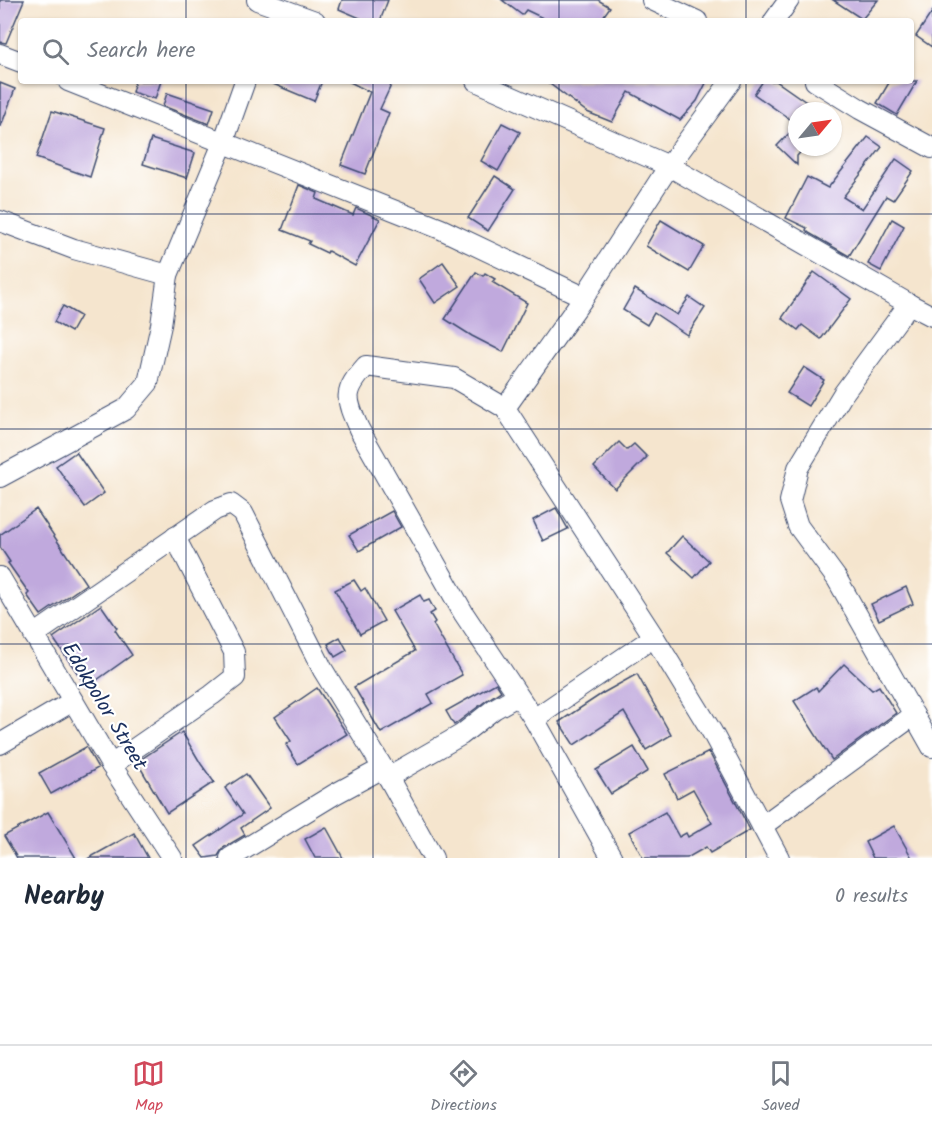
<!DOCTYPE html>
<style>
:root{--surface:#fff;--page:#f2f2f3;--text:#1f2937;--muted:#747a83;--line:#e0e1e3;--accent:#d1495b}
body{margin:0;font-family:Kalam,sans-serif;background:var(--page);color:var(--text)}
.compass{position:absolute;left:788px;top:102px;width:54px;height:54px;border-radius:50%;background:var(--surface);box-shadow:0 2px 4px #0004;rotate:61deg}
.list{margin:0;padding:0;list-style:none}
h2{display:flex;justify-content:space-between;align-items:center;height:78px;margin:0;padding:0 24px;font-size:26px}
h2 small{font-size:20px;font-weight:400;color:var(--muted)}
.icon{flex:none;width:33px;height:33px;fill:none;stroke:currentColor;stroke-width:2;stroke-linecap:round;stroke-linejoin:round}
.map{position:relative;flex:none;width:932px;height:858px;overflow:hidden}
.search{position:absolute;background:var(--surface);box-shadow:0 2px 4px #0004;left:18px;right:18px;top:18px;height:66px;display:flex;align-items:center;gap:15px;box-sizing:border-box;padding:0 21px;border-radius:6px;color:var(--muted);font-size:22px}
.sheet{height:186px;background:var(--surface)}
nav{display:flex;justify-content:space-around;align-items:center;box-sizing:border-box;height:84px;border-top:2px solid var(--line);background:var(--surface);font-size:16px;color:var(--muted)}
nav a{display:grid;justify-items:center;gap:3px}
nav .on{color:var(--accent)}
.map>svg:first-child{display:block}
.building{fill:#c0a9dd}
.lines{fill:none;stroke-linecap:round;stroke-linejoin:round}
.minor-casing{stroke:#3c4a6f;stroke-width:22}
.minor{stroke:#fff;stroke-width:20}
.grid{fill:none;stroke:#1b2f5e;stroke-width:1.5;stroke-opacity:0.55}
.labels{text-anchor:middle;stroke-width:4.5;stroke-linejoin:round;paint-order:stroke}
.street-label{font-size:21px;fill:#1b2f5e;stroke:#fff}
</style>
<div class="map">
<svg width="932" height="858" viewBox="0 0 932 858">
<rect width="100%" height="100%" fill="#fff"/>
<filter id="ink" filterUnits="userSpaceOnUse"><feTurbulence type="fractalNoise" baseFrequency=".0167" numOctaves="2"/><feDisplacementMap in="SourceGraphic" scale="12" xChannelSelector="R" yChannelSelector="G"/><feConvolveMatrix kernelMatrix="1 2 1 2 8 2 1 2 1" color-interpolation-filters="sRGB"/></filter>
<filter id="wash" filterUnits="userSpaceOnUse"><feTurbulence type="fractalNoise" baseFrequency=".008" numOctaves="4" result="noise"/><feDisplacementMap in="SourceGraphic" scale="24" xChannelSelector="R" yChannelSelector="G"/><feGaussianBlur stdDeviation="1.35" result="paint"/><feColorMatrix in="noise" values="0 0 0 0 0 0 0 0 0 0 0 0 0 0 0 0 0 1.4 0 .05"/><feComposite in="paint" operator="in"/></filter>
<g filter="url(#wash)">
<rect width="100%" height="100%" fill="#f5e5ce"/>
<g id="blocks">
<g class="building">
<path d="M 0,0 L 24,0 L 6,43 L 0,42 Z"/>
<path d="M 342,0 L 388,0 L 380,21 L 367,21 L 339,9 Z"/>
<path d="M 502,0 L 598,0 L 610,7 L 600,21 L 549,21 L 526,10 L 522,15 Z"/>
<path d="M 833,0 L 878,0 L 862,19 Z"/>
<path d="M 932,12 L 932,47 L 916,36 Z"/>
<path d="M 135,81 L 161,81 L 155,99 L 132,92 Z"/>
<path d="M 266,81 L 322,81 L 314,101 Z"/>
<path d="M 348,81 L 393,81 L 380,109 L 389,113 L 365,174 L 341,165 L 370,92 Z"/>
<path d="M 546,81 L 707,81 L 697,101 L 680,120 L 629,92 L 612,122 L 587,112 Z"/>
<path d="M 763,81 L 776,81 L 819,111 L 797,111 L 797,124 L 754,94 Z"/>
<path d="M 890,81 L 917,81 L 897,115 L 877,103 Z"/>
<path d="M 0,83 L 15,89 L 1,126 L 0,126 Z"/>
<path d="M 167,93 L 214,109 L 209,124 L 163,106 Z"/>
<path d="M 52,111 L 105,128 L 90,177 L 36,158 Z"/>
<path d="M 502,123 L 520,132 L 498,171 L 481,161 Z"/>
<path d="M 797,125 L 797,147 L 805,147 L 797,156 L 797,165 L 777,146 Z"/>
<path d="M 868,137 L 882,147 L 843,197 L 862,209 L 896,159 L 913,171 L 893,200 L 886,196 L 849,256 L 809,233 L 806,230 L 807,228 L 786,218 L 807,177 L 828,188 Z"/>
<path d="M 151,139 L 195,153 L 187,178 L 143,164 Z"/>
<path d="M 495,176 L 515,189 L 488,231 L 468,218 Z"/>
<path d="M 299,185 L 318,193 L 316,199 L 353,215 L 356,208 L 380,219 L 355,266 L 328,251 L 327,253 L 308,244 L 310,241 L 282,230 Z"/>
<path d="M 892,219 L 904,226 L 881,271 L 868,264 Z"/>
<path d="M 661,220 L 704,246 L 689,272 L 646,246 Z"/>
<path d="M 443,262 L 460,286 L 435,303 L 419,279 Z"/>
<path d="M 476,272 L 483,276 L 485,273 L 495,279 L 492,282 L 527,303 L 503,352 L 472,336 L 445,319 Z"/>
<path d="M 814,272 L 851,299 L 821,339 L 802,325 L 798,330 L 782,318 Z"/>
<path d="M 635,289 L 677,315 L 689,297 L 705,308 L 687,335 L 654,313 L 647,325 L 623,310 Z"/>
<path d="M 63,306 L 80,316 L 71,332 L 54,322 Z"/>
<path d="M 804,367 L 824,380 L 808,406 L 787,393 Z"/>
<path d="M 619,442 L 627,450 L 634,444 L 647,457 L 615,489 L 594,467 Z"/>
<path d="M 76,452 L 104,493 L 85,507 L 56,466 Z"/>
<path d="M 556,508 L 568,529 L 543,541 L 533,520 Z"/>
<path d="M 36,509 L 86,584 L 41,615 L 27,595 L 29,593 L 8,563 L 10,562 L 0,547 L 0,535 Z"/>
<path d="M 392,511 L 401,527 L 359,551 L 349,535 Z"/>
<path d="M 682,536 L 709,561 L 694,578 L 667,553 Z"/>
<path d="M 354,580 L 361,591 L 365,588 L 384,621 L 360,634 L 335,590 Z"/>
<path d="M 906,587 L 913,604 L 879,620 L 871,604 Z"/>
<path d="M 420,595 L 424,602 L 429,600 L 435,611 L 430,614 L 435,622 L 433,624 L 462,675 L 428,694 L 433,703 L 381,733 L 354,687 L 415,651 L 392,611 Z"/>
<path d="M 101,605 L 117,628 L 115,630 L 132,655 L 87,687 L 53,638 Z"/>
<path d="M 340,637 L 347,650 L 335,657 L 328,644 Z"/>
<path d="M 844,664 L 872,690 L 879,686 L 896,713 L 832,760 L 794,701 L 816,687 L 818,691 Z"/>
<path d="M 637,674 L 671,735 L 646,750 L 624,712 L 574,745 L 559,722 L 603,693 Z"/>
<path d="M 496,683 L 501,691 L 487,700 L 454,725 L 446,711 Z"/>
<path d="M 317,688 L 347,734 L 298,764 L 286,745 L 291,741 L 275,717 Z"/>
<path d="M 182,732 L 201,764 L 214,782 L 167,813 L 137,762 Z"/>
<path d="M 86,747 L 98,768 L 51,794 L 39,773 Z"/>
<path d="M 634,747 L 648,771 L 611,794 L 596,770 Z"/>
<path d="M 709,752 L 750,830 L 710,853 L 706,847 L 687,858 L 643,858 L 629,832 L 665,812 L 679,837 L 686,833 L 688,837 L 712,823 L 693,789 L 677,798 L 665,774 Z"/>
<path d="M 246,774 L 270,808 L 241,828 L 245,835 L 223,848 L 218,856 L 205,858 L 196,846 L 243,814 L 225,788 Z"/>
<path d="M 48,812 L 76,858 L 17,858 L 4,836 Z"/>
<path d="M 894,826 L 912,858 L 873,858 L 865,842 Z"/>
<path d="M 326,827 L 343,858 L 315,858 L 305,839 Z"/>
<path d="M 134,833 L 148,858 L 89,858 Z"/>
</g>
</g>
</g>
<g filter="url(#ink)">
<use href="#blocks" fill-opacity="0" stroke="#3c4a6f" stroke-width="1.5"/>
<g class="lines">
<g class="minor-casing">
<g id="minor">
<path d="M 257,0 L 315,21"/>
<path d="M 652,0 L 697,21"/>
<path d="M 774,21 L 789,0"/>
<path d="M 0,54 L 21,62"/>
<path d="M 68,81 L 441,229 L 584,297"/>
<path d="M 476,81 L 669,166 L 909,304 L 843,394 L 798,468 L 790,501 L 798,526 L 837,579 L 932,747"/>
<path d="M 815,81 L 860,109 L 932,148"/>
<path d="M 0,221 L 74,249 L 168,275"/>
<path d="M 909,304 L 932,316"/>
<path d="M 505,408 L 654,637 L 712,732 L 779,858"/>
<path d="M 0,477 L 126,409 L 148,383 L 161,325 L 168,275 L 223,143 L 245,81"/>
<path d="M 0,577 L 111,765 L 172,858"/>
<path d="M 34,635 L 215,510 L 231,504 L 243,513 L 323,670 L 383,768 L 433,858"/>
<path d="M 534,719 L 654,637"/>
<path d="M 0,744 L 73,701"/>
<path d="M 111,765 L 212,695 L 235,677 L 234,652 L 175,537"/>
<path d="M 388,777 L 461,735 L 494,709 L 517,696"/>
<path d="M 762,826 L 914,715"/>
<path d="M 230,858 L 335,794 L 383,768"/>
<path d="M 612,858 L 534,719 L 464,614 L 359,429 C 345,398 343,392 366,366 L 454,378 L 505,408 L 584,297 L 669,166 L 731,81"/>
</g>
</g>
<use href="#minor" class="minor"/>
</g>
</g>
<path class="grid" d="M 186,0 L 186,21M 373,0 L 373,21M 559,0 L 559,21M 746,0 L 746,21M 186,81 L 186,858M 373,81 L 373,858M 559,81 L 559,858M 746,81 L 746,858M 0,214 L 932,214M 0,429 L 932,429M 0,644 L 932,644"/>
<g class="labels">
<g class="street-label">
<text transform="translate(105 706) rotate(59)" y="7">Edokpolor Street</text>
</g>
</g>
</svg>
<svg class="compass" viewBox="-18 -18 36 36"><path d="M0-13l5 13h-10z" fill="#e53935"/><path d="M0 13l5-13h-10z" fill="#747a83"/></svg>
<div class="search"><svg class="icon" aria-label="search" viewBox="0 0 24 24"><circle cx="10" cy="10" r="6"/><path d="M15 15l6 6"/></svg>Search here</div>
</div>
<section class="sheet">
<h2>Nearby<small>0 results</small></h2>
<ul class="list">
</ul>
</section>
<nav>
<a class="on"><svg class="icon" aria-label="map" viewBox="0 0 24 24"><path d="M3 6l6-2 6 2 6-2v14l-6 2-6-2-6 2zM9 4v14M15 6v14"/></svg>Map</a>
<a><svg class="icon" aria-label="directions" viewBox="0 0 24 24"><path d="M12 3l9 9-9 9-9-9zM9 14v-3h6M13 9l2 2-2 2"/></svg>Directions</a>
<a><svg class="icon" aria-label="saved" viewBox="0 0 24 24"><path d="M7 4h10v16l-5-4-5 4z"/></svg>Saved</a>
</nav>
